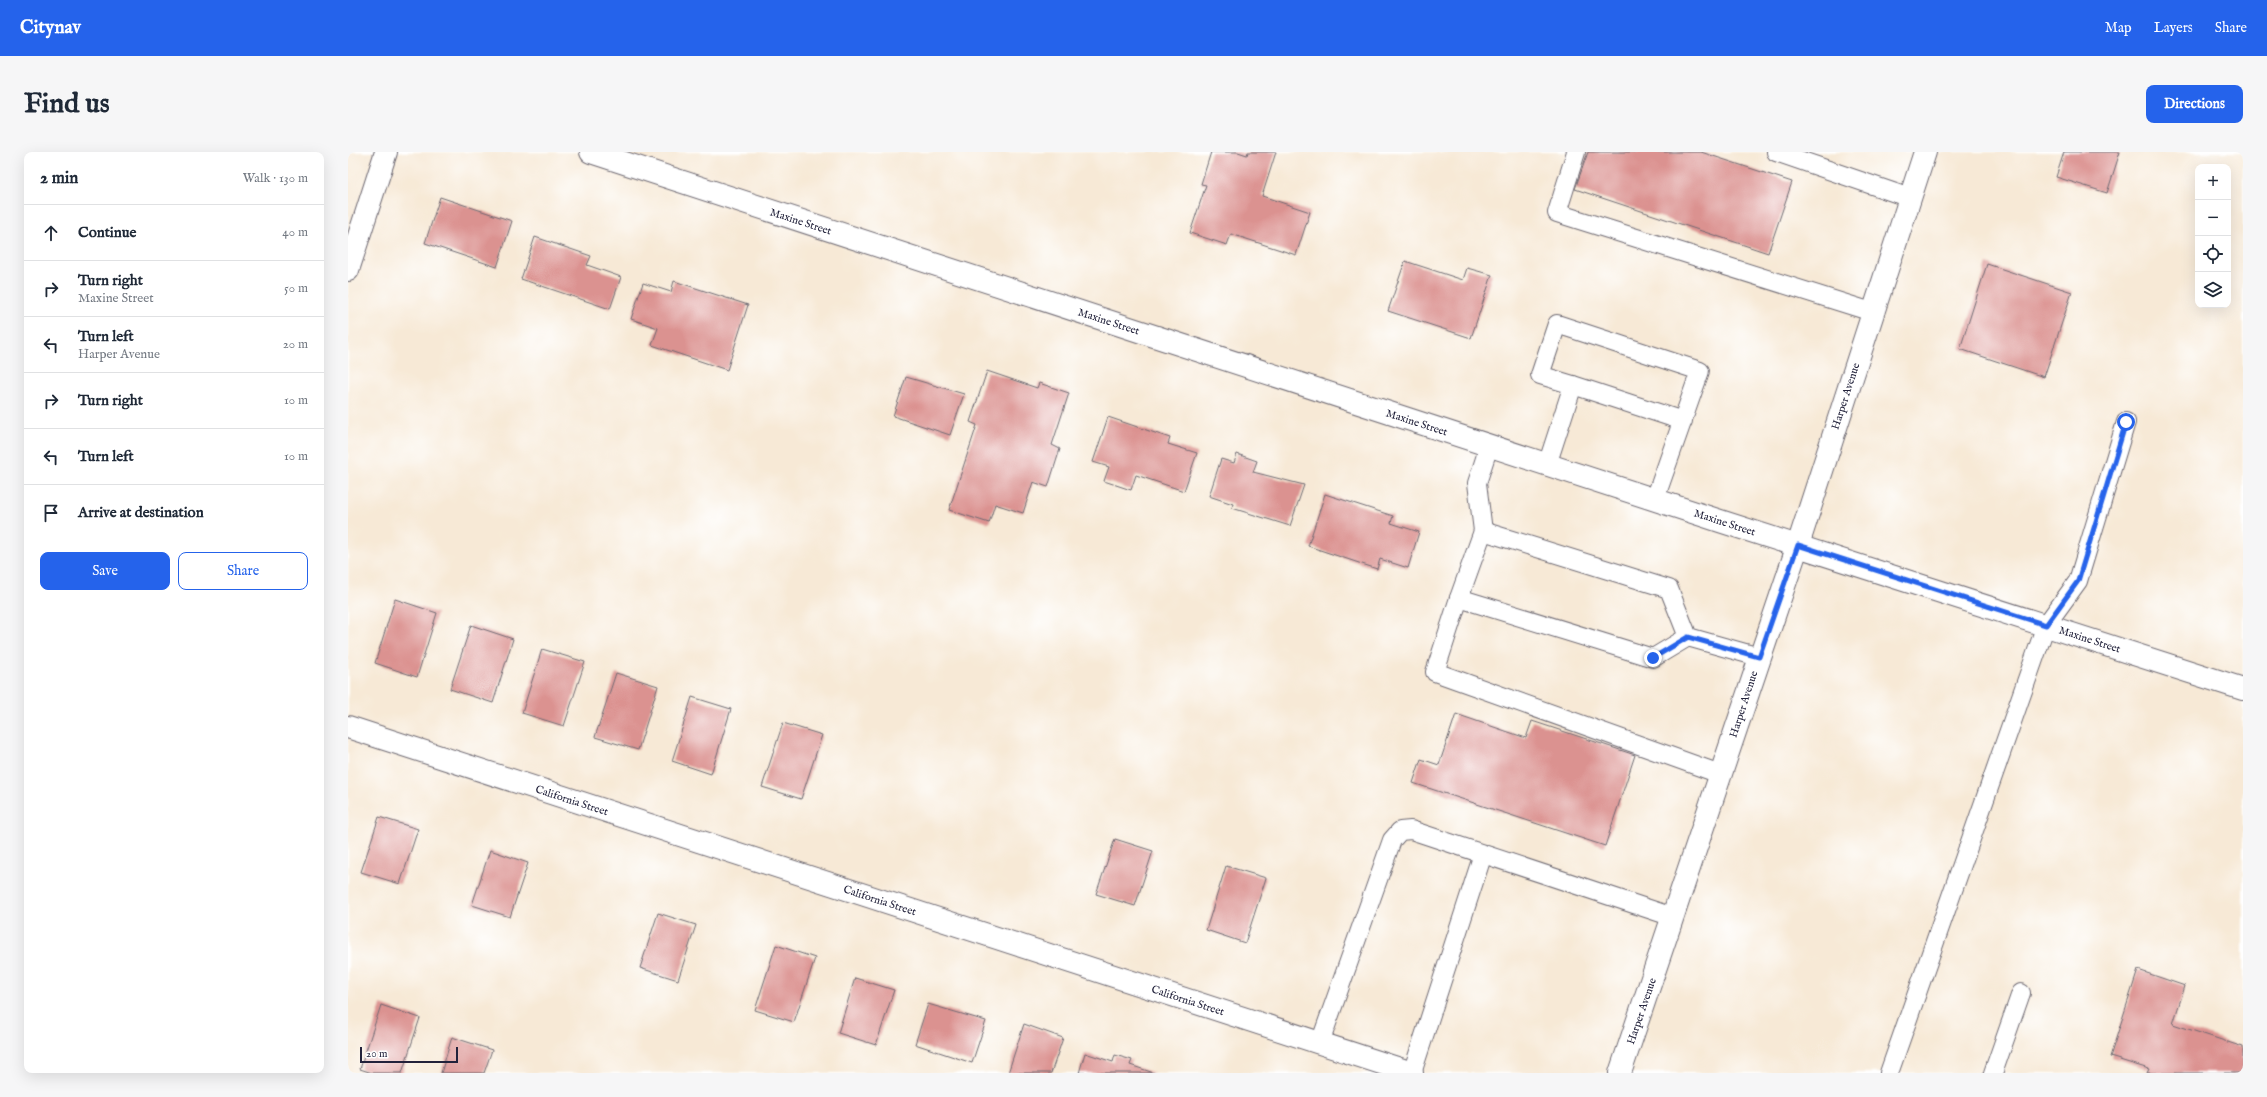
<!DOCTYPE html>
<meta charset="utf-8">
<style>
:root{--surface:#fff;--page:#f6f6f7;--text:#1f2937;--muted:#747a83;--line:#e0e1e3;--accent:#2563eb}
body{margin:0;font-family:"IM FELL English",serif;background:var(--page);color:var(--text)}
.controls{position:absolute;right:12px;top:12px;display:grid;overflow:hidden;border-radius:8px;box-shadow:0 4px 16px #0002}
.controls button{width:36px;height:36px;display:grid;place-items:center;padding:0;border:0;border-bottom:1px solid var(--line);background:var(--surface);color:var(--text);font:20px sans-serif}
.scale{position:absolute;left:12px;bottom:10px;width:98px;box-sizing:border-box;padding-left:4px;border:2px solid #22223b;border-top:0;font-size:11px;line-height:14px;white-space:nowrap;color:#22223b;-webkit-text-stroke:3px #fff;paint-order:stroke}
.stop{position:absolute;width:12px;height:12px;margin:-9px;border:3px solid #2563eb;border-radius:50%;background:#fff}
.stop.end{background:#2563eb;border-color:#fff;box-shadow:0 1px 4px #0008}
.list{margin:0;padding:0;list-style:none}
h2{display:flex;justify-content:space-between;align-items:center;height:52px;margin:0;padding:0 16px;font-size:17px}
h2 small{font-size:13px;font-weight:400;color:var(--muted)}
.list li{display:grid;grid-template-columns:26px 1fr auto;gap:12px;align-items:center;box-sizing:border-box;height:56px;padding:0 16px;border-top:1px solid var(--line)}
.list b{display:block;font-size:15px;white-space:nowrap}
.list p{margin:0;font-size:13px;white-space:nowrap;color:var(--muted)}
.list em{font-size:13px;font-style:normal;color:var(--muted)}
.actions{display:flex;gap:8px;padding:12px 16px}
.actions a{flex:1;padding:9px 0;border:1px solid var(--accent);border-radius:8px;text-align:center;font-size:14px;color:var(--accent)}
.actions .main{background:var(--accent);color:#fff}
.icon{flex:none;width:22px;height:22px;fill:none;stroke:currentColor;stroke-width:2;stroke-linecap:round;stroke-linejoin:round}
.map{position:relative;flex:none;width:1895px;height:921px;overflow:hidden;border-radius:8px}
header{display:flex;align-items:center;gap:24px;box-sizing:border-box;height:56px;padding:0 20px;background:var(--accent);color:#fff}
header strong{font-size:19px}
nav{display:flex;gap:22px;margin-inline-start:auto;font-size:14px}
.intro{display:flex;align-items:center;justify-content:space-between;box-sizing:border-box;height:96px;padding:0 24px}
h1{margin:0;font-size:28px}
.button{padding:10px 18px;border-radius:8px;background:var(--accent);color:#fff;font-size:14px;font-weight:700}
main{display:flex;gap:24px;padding:0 24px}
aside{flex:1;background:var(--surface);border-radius:8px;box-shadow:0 4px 16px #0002}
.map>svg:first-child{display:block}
.building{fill:#db9290}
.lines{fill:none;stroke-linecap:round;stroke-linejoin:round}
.service-casing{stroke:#6d6871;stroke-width:20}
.minor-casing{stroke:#6d6871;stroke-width:24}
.secondary-casing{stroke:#6d6871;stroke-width:24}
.service{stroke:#fff;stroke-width:18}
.minor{stroke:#fff;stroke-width:22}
.secondary{stroke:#fff;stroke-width:22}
.route{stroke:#2563eb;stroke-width:5}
.labels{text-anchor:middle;stroke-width:3.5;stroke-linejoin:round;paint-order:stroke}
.street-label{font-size:11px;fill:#22223b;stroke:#fff}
</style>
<header>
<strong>Citynav</strong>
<nav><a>Map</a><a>Layers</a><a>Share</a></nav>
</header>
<div class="intro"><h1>Find us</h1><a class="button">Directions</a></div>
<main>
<aside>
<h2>2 min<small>Walk · 130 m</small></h2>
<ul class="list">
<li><svg class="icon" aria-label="ahead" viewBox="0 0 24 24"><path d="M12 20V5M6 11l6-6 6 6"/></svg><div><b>Continue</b></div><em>40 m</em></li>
<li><svg class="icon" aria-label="right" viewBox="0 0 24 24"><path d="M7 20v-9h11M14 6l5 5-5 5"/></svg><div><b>Turn right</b><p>Maxine Street</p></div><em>50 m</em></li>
<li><svg class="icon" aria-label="left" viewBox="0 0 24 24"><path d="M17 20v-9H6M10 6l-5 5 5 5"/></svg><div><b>Turn left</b><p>Harper Avenue</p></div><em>20 m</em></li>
<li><svg class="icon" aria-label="right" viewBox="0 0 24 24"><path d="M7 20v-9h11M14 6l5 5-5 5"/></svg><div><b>Turn right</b></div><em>10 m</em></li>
<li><svg class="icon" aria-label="left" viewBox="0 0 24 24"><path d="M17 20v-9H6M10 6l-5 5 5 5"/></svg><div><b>Turn left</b></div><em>10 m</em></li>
<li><svg class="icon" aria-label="arrive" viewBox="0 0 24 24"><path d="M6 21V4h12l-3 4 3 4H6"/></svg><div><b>Arrive at destination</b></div></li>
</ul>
<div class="actions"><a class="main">Save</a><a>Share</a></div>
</aside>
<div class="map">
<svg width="1895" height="921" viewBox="0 0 1895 921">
<rect width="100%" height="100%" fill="#fff"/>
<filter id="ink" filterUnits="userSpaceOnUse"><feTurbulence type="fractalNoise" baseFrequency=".025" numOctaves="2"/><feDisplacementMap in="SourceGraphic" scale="8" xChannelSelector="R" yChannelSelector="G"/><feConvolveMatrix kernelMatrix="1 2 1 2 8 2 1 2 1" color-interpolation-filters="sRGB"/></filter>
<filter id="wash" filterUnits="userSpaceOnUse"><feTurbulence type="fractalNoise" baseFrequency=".012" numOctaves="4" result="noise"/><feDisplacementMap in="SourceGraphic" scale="16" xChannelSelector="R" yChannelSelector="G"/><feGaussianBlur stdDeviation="0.9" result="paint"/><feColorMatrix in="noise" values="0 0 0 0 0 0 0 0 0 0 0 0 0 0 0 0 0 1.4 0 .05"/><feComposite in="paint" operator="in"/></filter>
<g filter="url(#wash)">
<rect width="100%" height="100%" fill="#f7e9d6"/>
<g id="blocks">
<g class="building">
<path d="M 863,0 L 890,0 L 899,3 L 900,0 L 928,0 L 914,44 L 962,60 L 948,103 L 883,82 L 879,93 L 842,81 L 858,33 L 853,32 Z"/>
<path d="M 1240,0 L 1353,0 L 1444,30 L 1420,101 L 1227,37 Z"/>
<path d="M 1716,0 L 1772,0 L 1759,41 L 1708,25 Z"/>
<path d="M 92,45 L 164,69 L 149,115 L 77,91 Z"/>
<path d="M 187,85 L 243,104 L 239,113 L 273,125 L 262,157 L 173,127 Z"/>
<path d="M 1057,109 L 1115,128 L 1119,116 L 1144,123 L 1123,186 L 1040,159 Z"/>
<path d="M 1639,112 L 1724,140 L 1696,225 L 1612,197 Z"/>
<path d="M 326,129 L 400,153 L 379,218 L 304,193 L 310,176 L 283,167 L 295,131 L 323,140 Z"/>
<path d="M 639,219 L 689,236 L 691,231 L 721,241 L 704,293 L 712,297 L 700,335 L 685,330 L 675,361 L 647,352 L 641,371 L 601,358 L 629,273 L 622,270 Z"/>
<path d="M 558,225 L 616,242 L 602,283 L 545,264 Z"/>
<path d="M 760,265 L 822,286 L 820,292 L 849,301 L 836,339 L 788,323 L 783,338 L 756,329 L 761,315 L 745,310 Z"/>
<path d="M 889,302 L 909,309 L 905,320 L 956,333 L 942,374 L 884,356 L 885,352 L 861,344 L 873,307 L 886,311 Z"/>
<path d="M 977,342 L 1045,364 L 1043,371 L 1071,380 L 1060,416 L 1032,407 L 1029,417 L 960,394 Z"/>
<path d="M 47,447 L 89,461 L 69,525 L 27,511 Z"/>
<path d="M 123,473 L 165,487 L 145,551 L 102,537 Z"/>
<path d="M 194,497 L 237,510 L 216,574 L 174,561 Z"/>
<path d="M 268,521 L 310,534 L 290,598 L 247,585 Z"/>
<path d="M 344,545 L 383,557 L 363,622 L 324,609 Z"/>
<path d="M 1108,562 L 1178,586 L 1184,569 L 1287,603 L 1257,694 L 1065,631 L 1073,607 L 1091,613 Z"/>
<path d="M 435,571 L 474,583 L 453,647 L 414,635 Z"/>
<path d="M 31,665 L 70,677 L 52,732 L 13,720 Z"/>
<path d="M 767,687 L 805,699 L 787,754 L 748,742 Z"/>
<path d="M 142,698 L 180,711 L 162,765 L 124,753 Z"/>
<path d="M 878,714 L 918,726 L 897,791 L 858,778 Z"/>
<path d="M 310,761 L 348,773 L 330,828 L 292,816 Z"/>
<path d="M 428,793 L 467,806 L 446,870 L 407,858 Z"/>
<path d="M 1790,818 L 1837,834 L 1825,872 L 1895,895 L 1895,921 L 1799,921 L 1801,917 L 1762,905 Z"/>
<path d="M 507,826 L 546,838 L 528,893 L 490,881 Z"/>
<path d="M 580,852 L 638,869 L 624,911 L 567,892 Z"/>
<path d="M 33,853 L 72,866 L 54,921 L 24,921 L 12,917 Z"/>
<path d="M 676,872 L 715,886 L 703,921 L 660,921 Z"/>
<path d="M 104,885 L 144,898 L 136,921 L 93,921 Z"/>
<path d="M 737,901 L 765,910 L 767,903 L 784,908 L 782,913 L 806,921 L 731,921 Z"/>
</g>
</g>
</g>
<g filter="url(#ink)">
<use href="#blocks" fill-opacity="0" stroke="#6d6871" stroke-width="1"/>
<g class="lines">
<g class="service-casing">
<g id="service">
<path d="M 1228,0 L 1209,61 L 1524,160"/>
<path d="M 1428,0 L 1562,46"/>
<path d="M 1225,233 L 1335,269"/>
<path d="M 1199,313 L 1225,233 L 1192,223 L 1209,172 L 1352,219 L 1307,347"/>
<path d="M 1135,379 L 1129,331 L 1141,294"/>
<path d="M 1111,446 L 1087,520 L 1372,622"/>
<path d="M 1340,485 L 1321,437 L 1135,379 L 1111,446 L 1305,506 L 1340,485 L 1411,505"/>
<path d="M 972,891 L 1044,688 L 1052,679 L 1063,678 L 1325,765"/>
<path d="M 1064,921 L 1135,702"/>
<path d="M 1541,921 L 1698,473 L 1730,429 L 1778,270"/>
<path d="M 1645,921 L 1673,841"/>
</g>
</g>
<g class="minor-casing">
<g id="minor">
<path d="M 243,0 L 1372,369 L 1895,537"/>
<path d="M 0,118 L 38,0"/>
<path d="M 0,575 L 1064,921"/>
</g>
</g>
<g class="secondary-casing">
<path id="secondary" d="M 1272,921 L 1450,393 L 1577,0"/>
</g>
<use href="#service" class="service"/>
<use href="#minor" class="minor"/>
<use href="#secondary" class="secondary"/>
</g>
</g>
<g class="lines" filter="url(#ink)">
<path class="route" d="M 1305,506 L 1340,485 L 1411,505 L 1450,393 L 1698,473 L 1730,429 L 1778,270"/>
</g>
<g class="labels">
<g class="street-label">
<text transform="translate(453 69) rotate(18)" y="4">Maxine Street</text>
<text transform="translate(761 169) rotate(18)" y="4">Maxine Street</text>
<text transform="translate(1497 244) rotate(-72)" y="4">Harper Avenue</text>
<text transform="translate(1069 270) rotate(18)" y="4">Maxine Street</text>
<text transform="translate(1377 370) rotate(18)" y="4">Maxine Street</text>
<text transform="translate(1742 487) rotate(18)" y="4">Maxine Street</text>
<text transform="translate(1395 552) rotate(-72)" y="4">Harper Avenue</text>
<text transform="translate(224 648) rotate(18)" y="4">California Street</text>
<text transform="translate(532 748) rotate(18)" y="4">California Street</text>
<text transform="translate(840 848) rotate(18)" y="4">California Street</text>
<text transform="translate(1293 859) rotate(-71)" y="4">Harper Avenue</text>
</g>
</g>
</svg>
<div class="controls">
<button>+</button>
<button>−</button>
<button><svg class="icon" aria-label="locate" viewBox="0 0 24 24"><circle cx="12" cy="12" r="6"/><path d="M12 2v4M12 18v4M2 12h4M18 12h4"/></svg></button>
<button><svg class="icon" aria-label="layers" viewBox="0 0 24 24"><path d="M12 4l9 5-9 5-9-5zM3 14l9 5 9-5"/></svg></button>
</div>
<div class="scale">20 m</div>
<div class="stop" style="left:1778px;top:270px"></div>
<div class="stop end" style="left:1305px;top:506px"></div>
</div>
</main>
